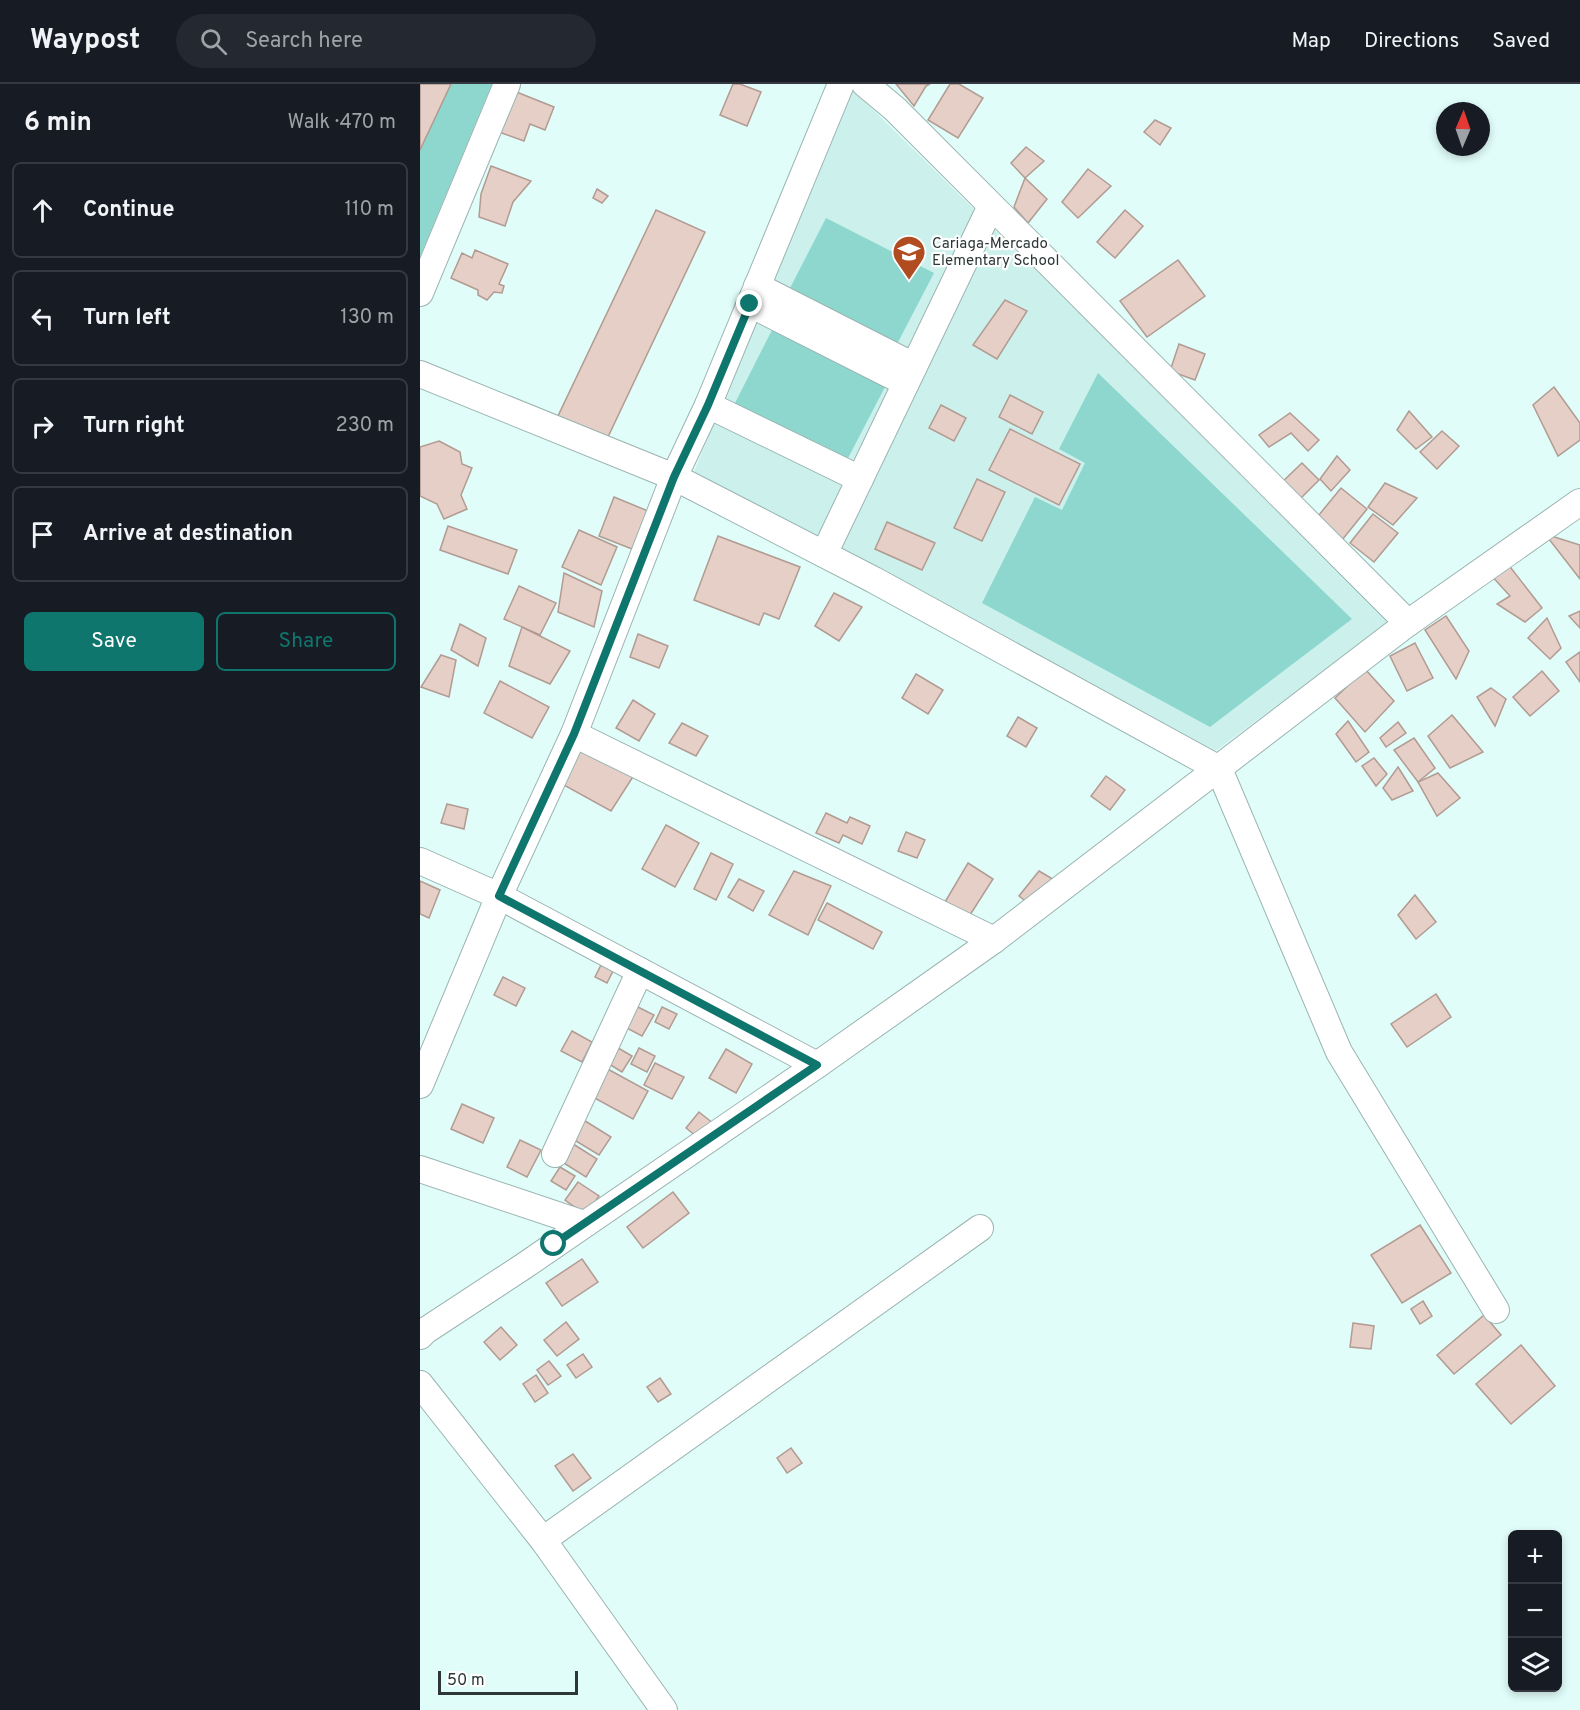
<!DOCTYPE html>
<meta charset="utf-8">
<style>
:root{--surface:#171b24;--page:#242831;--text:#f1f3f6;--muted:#9ea1a6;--line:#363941;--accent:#0f766e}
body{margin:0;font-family:Overpass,sans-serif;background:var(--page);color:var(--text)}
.controls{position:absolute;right:18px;bottom:18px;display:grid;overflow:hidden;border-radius:9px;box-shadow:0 3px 9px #0003}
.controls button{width:54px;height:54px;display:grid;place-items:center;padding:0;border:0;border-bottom:2px solid var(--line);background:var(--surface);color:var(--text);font:30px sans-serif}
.compass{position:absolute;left:1016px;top:18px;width:54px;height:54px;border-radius:50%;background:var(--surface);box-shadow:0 3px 9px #0003;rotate:2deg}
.scale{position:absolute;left:18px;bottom:15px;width:140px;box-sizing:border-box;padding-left:6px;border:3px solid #2c3736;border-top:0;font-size:16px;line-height:21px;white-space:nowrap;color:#2c3736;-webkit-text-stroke:4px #fff;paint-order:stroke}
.stop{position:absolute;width:18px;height:18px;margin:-14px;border:4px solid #0f766e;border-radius:50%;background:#fff}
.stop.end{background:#0f766e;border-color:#fff;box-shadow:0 2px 6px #0008}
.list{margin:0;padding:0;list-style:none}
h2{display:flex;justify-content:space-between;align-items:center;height:78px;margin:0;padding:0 24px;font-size:26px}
h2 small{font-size:20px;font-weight:400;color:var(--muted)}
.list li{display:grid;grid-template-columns:39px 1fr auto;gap:18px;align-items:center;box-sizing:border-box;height:96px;margin:0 12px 12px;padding:0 12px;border:2px solid var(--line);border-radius:9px}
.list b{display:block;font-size:22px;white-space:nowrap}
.list em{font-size:20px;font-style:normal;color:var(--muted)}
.actions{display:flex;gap:12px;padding:18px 24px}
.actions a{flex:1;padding:14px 0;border:2px solid var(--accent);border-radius:9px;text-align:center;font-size:21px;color:var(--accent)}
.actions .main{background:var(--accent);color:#fff}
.icon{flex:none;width:33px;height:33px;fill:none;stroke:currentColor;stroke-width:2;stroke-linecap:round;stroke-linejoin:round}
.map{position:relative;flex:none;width:1160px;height:1626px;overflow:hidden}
header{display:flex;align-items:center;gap:36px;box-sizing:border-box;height:84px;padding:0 30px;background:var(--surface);border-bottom:2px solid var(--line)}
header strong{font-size:28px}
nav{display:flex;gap:33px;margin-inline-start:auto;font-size:21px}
.search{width:420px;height:54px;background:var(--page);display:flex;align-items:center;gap:15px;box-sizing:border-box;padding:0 21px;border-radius:33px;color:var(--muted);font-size:22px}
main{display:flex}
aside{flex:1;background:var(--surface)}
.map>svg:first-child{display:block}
.built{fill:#ccf1ec}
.green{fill:#8dd7cf}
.building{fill:#e6cfc6;stroke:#b19b92;stroke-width:1.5}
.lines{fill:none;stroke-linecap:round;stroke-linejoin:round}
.minor-casing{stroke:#9ab4b1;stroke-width:28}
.minor{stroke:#fff;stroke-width:26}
.route{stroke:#0f766e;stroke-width:8}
.labels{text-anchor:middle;stroke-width:4.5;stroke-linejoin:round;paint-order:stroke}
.poi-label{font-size:15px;fill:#2c3736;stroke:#fff;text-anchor:start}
</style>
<header>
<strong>Waypost</strong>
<div class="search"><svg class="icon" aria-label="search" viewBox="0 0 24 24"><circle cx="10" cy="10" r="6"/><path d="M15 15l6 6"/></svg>Search here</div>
<nav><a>Map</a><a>Directions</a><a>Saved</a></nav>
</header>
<main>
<aside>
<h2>6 min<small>Walk · 470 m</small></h2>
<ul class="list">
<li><svg class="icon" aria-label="ahead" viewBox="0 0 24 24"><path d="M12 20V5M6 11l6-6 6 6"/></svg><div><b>Continue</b></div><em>110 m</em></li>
<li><svg class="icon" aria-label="left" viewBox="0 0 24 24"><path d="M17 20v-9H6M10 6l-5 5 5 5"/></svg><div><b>Turn left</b></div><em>130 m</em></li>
<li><svg class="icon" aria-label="right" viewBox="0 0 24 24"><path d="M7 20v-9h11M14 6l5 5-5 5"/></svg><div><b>Turn right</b></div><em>230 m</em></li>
<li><svg class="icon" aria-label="arrive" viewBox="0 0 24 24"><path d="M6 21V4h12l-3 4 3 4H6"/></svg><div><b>Arrive at destination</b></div></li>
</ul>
<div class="actions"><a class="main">Save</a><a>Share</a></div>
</aside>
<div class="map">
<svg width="1160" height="1626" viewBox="0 0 1160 1626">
<rect width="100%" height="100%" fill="#e1fdf9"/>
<path class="built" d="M 431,4 L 972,537 L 794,668 L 273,390 Z"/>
<g class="green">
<path d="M 0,0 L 72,0 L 0,173 Z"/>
<path d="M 406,134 L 514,189 L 476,262 L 368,208 Z"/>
<path d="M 353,244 L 466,301 L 426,378 L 314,321 Z"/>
<path d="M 678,289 L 932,535 L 790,643 L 562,519 L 615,413 L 642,426 L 665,379 L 639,365 Z"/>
</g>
<g class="building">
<path d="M 0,0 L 31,0 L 0,66 Z"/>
<path d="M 313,0 L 320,0 L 341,8 L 327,42 L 300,31 Z"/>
<path d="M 476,0 L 510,0 L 506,2 L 494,22 Z"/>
<path d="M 530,0 L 539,0 L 563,14 L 538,54 L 508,36 Z"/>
<path d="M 94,7 L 134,23 L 125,46 L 110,40 L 104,57 L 79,48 Z"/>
<path d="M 735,36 L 751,44 L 740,61 L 724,48 Z"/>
<path d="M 606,63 L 624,77 L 605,94 L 591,79 Z"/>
<path d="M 71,82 L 111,97 L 93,118 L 85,142 L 59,133 L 61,110 Z"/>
<path d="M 668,85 L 691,102 L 658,134 L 642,118 Z"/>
<path d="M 605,94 L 627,115 L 608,139 L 594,123 Z"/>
<path d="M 177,105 L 188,112 L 182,119 L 173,114 Z"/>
<path d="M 236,126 L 285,148 L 187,355 L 138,332 Z"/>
<path d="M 705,126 L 723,142 L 695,174 L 677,158 Z"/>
<path d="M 55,166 L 88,180 L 79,200 L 84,202 L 82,209 L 74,208 L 67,216 L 58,211 L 58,206 L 31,194 L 42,169 L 52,174 Z"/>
<path d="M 758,176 L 785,212 L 727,253 L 700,217 Z"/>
<path d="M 585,216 L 607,227 L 577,275 L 553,261 Z"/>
<path d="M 759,260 L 785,270 L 775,296 L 750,287 Z"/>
<path d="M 1134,303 L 1160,339 L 1160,356 L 1138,372 L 1113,321 Z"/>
<path d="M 590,311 L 623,328 L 612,350 L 579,333 Z"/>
<path d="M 521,321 L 546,334 L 534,357 L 509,344 Z"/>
<path d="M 989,327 L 1012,353 L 996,365 L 977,346 Z"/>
<path d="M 870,329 L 899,356 L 888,367 L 871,349 L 849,363 L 839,351 Z"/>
<path d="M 590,345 L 660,380 L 639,421 L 569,386 Z"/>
<path d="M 1022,347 L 1039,362 L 1017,385 L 1000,368 Z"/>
<path d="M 19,357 L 40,368 L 42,380 L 52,384 L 41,411 L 47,425 L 24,435 L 17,420 L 0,412 L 0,363 Z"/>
<path d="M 917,372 L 930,386 L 911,407 L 900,395 Z"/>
<path d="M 882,379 L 899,396 L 876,419 L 859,401 Z"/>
<path d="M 557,395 L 585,408 L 562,457 L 534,444 Z"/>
<path d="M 965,399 L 997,414 L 973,441 L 948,423 Z"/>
<path d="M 921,404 L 947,425 L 922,456 L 894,437 Z"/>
<path d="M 194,413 L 228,427 L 212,465 L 179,452 Z"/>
<path d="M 953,430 L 978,449 L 954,478 L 930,459 Z"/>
<path d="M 467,438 L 515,459 L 502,486 L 455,465 Z"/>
<path d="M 28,442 L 97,466 L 88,490 L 20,466 Z"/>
<path d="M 159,446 L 197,463 L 181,501 L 142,483 Z"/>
<path d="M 1125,450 L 1160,461 L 1160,495 Z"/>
<path d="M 298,452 L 380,483 L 359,535 L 344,529 L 339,541 L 274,516 Z"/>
<path d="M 1084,475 L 1122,524 L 1105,538 L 1077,520 L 1090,512 L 1069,489 Z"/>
<path d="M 144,489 L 182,507 L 174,543 L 138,528 Z"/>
<path d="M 99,502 L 136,519 L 120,551 L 84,535 Z"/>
<path d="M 414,509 L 442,523 L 419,557 L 395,542 Z"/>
<path d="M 1160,527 L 1160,544 L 1149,532 Z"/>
<path d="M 1026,532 L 1049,567 L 1036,595 L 1005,546 Z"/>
<path d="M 1127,534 L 1141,564 L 1130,575 L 1108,554 Z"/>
<path d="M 40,540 L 66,554 L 58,582 L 31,566 Z"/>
<path d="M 102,543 L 150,567 L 130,600 L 89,582 Z"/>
<path d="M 218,550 L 248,562 L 239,584 L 210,573 Z"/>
<path d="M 995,559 L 1013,594 L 987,607 L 970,572 Z"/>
<path d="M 1160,568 L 1160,598 L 1146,578 Z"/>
<path d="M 21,571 L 36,576 L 29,613 L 1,603 Z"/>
<path d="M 945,585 L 974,617 L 945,648 L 915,614 Z"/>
<path d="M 1122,587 L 1139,607 L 1110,632 L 1093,613 Z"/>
<path d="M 496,590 L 523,606 L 508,630 L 482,614 Z"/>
<path d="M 80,597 L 129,623 L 112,654 L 64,629 Z"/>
<path d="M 1071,604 L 1086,615 L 1075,642 L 1057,613 Z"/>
<path d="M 213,616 L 235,630 L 219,657 L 196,644 Z"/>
<path d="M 1032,631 L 1063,668 L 1030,684 L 1008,652 Z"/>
<path d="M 598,633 L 617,644 L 606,663 L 587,652 Z"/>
<path d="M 928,637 L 949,668 L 936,678 L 916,650 Z"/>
<path d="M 978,638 L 986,649 L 966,663 L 960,654 Z"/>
<path d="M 262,639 L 288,652 L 276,672 L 249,659 Z"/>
<path d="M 994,654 L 1015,684 L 998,698 L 974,666 Z"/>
<path d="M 159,659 L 216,688 L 191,727 L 142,700 Z"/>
<path d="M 954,674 L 967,690 L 956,702 L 942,682 Z"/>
<path d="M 978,683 L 993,707 L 972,716 L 963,704 Z"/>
<path d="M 1018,689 L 1040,714 L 1017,732 L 998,698 Z"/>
<path d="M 686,692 L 705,706 L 690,726 L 671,712 Z"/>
<path d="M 27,720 L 48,725 L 44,745 L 21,739 Z"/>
<path d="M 406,729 L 427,739 L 430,733 L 450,742 L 442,760 L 423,751 L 419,759 L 396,749 Z"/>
<path d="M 246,741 L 279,759 L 255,803 L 222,785 Z"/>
<path d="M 486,748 L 505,756 L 497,774 L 478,767 Z"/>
<path d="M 291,769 L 313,780 L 296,816 L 274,805 Z"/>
<path d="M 548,779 L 573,795 L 550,831 L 525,818 Z"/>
<path d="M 374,787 L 411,802 L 388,851 L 349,831 Z"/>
<path d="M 619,787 L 636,797 L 613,823 L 599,812 Z"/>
<path d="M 319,795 L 344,807 L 333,827 L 308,813 Z"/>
<path d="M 0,797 L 20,806 L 9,834 L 0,830 Z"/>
<path d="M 995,811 L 1016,838 L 996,855 L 978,831 Z"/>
<path d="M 407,819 L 462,848 L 453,865 L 398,836 Z"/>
<path d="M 181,881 L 193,887 L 187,899 L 175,893 Z"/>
<path d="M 83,893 L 105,904 L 96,922 L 74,911 Z"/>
<path d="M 1016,910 L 1031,933 L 987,963 L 971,940 Z"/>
<path d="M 212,920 L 234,931 L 222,952 L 201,941 Z"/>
<path d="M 242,923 L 257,930 L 249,945 L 235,938 Z"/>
<path d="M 152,947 L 172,958 L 162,978 L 141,967 Z"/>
<path d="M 193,961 L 212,972 L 202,988 L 184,977 Z"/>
<path d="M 219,964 L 235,972 L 227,988 L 211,980 Z"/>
<path d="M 306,965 L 332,980 L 316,1009 L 289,994 Z"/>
<path d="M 235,979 L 264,993 L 252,1015 L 224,1001 Z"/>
<path d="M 184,983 L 228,1007 L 213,1035 L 169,1011 Z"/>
<path d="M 42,1020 L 74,1034 L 63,1059 L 31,1045 Z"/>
<path d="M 279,1028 L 294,1040 L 281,1056 L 266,1044 Z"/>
<path d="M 162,1035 L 191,1053 L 179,1071 L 151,1054 Z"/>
<path d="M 100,1056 L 121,1066 L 107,1093 L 87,1083 Z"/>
<path d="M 150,1058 L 177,1075 L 166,1093 L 139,1076 Z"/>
<path d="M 140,1083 L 155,1092 L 146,1106 L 131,1097 Z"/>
<path d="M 158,1098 L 179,1112 L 166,1131 L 145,1116 Z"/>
<path d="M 253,1108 L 269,1129 L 223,1164 L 207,1143 Z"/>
<path d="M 1000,1141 L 1031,1189 L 982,1219 L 951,1171 Z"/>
<path d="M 162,1175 L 178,1198 L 142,1222 L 126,1199 Z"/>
<path d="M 1003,1217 L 1012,1232 L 1000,1240 L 991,1225 Z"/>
<path d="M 1064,1231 L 1081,1251 L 1034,1290 L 1017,1271 Z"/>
<path d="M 146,1238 L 159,1255 L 137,1272 L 124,1256 Z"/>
<path d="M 933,1239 L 954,1242 L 951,1265 L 930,1263 Z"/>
<path d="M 81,1243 L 97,1261 L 80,1276 L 64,1258 Z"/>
<path d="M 1101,1261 L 1135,1302 L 1091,1340 L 1056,1300 Z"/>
<path d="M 163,1270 L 172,1283 L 156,1294 L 147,1281 Z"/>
<path d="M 129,1277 L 141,1292 L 128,1301 L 117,1286 Z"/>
<path d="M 116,1291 L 128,1309 L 115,1318 L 103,1300 Z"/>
<path d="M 240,1294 L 251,1310 L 238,1318 L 227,1303 Z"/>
<path d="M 371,1364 L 382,1379 L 367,1389 L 357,1374 Z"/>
<path d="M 153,1370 L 171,1394 L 153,1407 L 135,1382 Z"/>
</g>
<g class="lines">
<g class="minor-casing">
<g id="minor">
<path d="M 445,0 L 475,25 L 988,539"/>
<path d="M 337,202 L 494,282"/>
<path d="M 0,209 L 87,0"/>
<path d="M 330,220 L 486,299"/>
<path d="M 0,290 L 254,393 L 454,496 L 799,685 L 919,968 L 1076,1226"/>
<path d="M 288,321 L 440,395"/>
<path d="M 404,470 L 571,122"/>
<path d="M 154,650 L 574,856"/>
<path d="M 0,777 L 79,812 L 397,981"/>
<path d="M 0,1001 L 79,812 L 154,650 L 254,393 L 288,321 L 421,0"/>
<path d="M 135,1070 L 220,887"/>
<path d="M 0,1085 L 164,1140"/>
<path d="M 0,1252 L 5,1247 L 104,1182 L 397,981 L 574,856 L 988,539 L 1160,418"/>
<path d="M 0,1300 L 123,1456 L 244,1626"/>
<path d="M 123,1456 L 560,1144"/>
</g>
</g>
<use href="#minor" class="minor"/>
</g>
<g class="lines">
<path class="route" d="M 134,1160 L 397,981 L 79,812 L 154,650 L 254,393 L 288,321 L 330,220"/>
</g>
<defs>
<g id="school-pin" transform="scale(1.725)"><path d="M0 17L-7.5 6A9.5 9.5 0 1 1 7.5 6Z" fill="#b14b20" stroke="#fff"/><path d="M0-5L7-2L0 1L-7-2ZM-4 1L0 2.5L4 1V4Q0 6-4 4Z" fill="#fff"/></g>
</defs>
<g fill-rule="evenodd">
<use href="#school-pin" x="489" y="168"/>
</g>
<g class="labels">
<g class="poi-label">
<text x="512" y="164">Cariaga-Mercado<tspan x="512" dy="17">Elementary School</tspan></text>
</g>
</g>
</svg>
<div class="controls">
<button>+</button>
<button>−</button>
<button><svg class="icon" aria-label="layers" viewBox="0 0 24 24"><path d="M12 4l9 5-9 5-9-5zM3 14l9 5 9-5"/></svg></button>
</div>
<svg class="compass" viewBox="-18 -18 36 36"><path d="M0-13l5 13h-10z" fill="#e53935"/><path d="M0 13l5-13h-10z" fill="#9ea1a6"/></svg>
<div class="scale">50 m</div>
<div class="stop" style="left:134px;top:1160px"></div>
<div class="stop end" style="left:330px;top:220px"></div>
</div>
</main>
